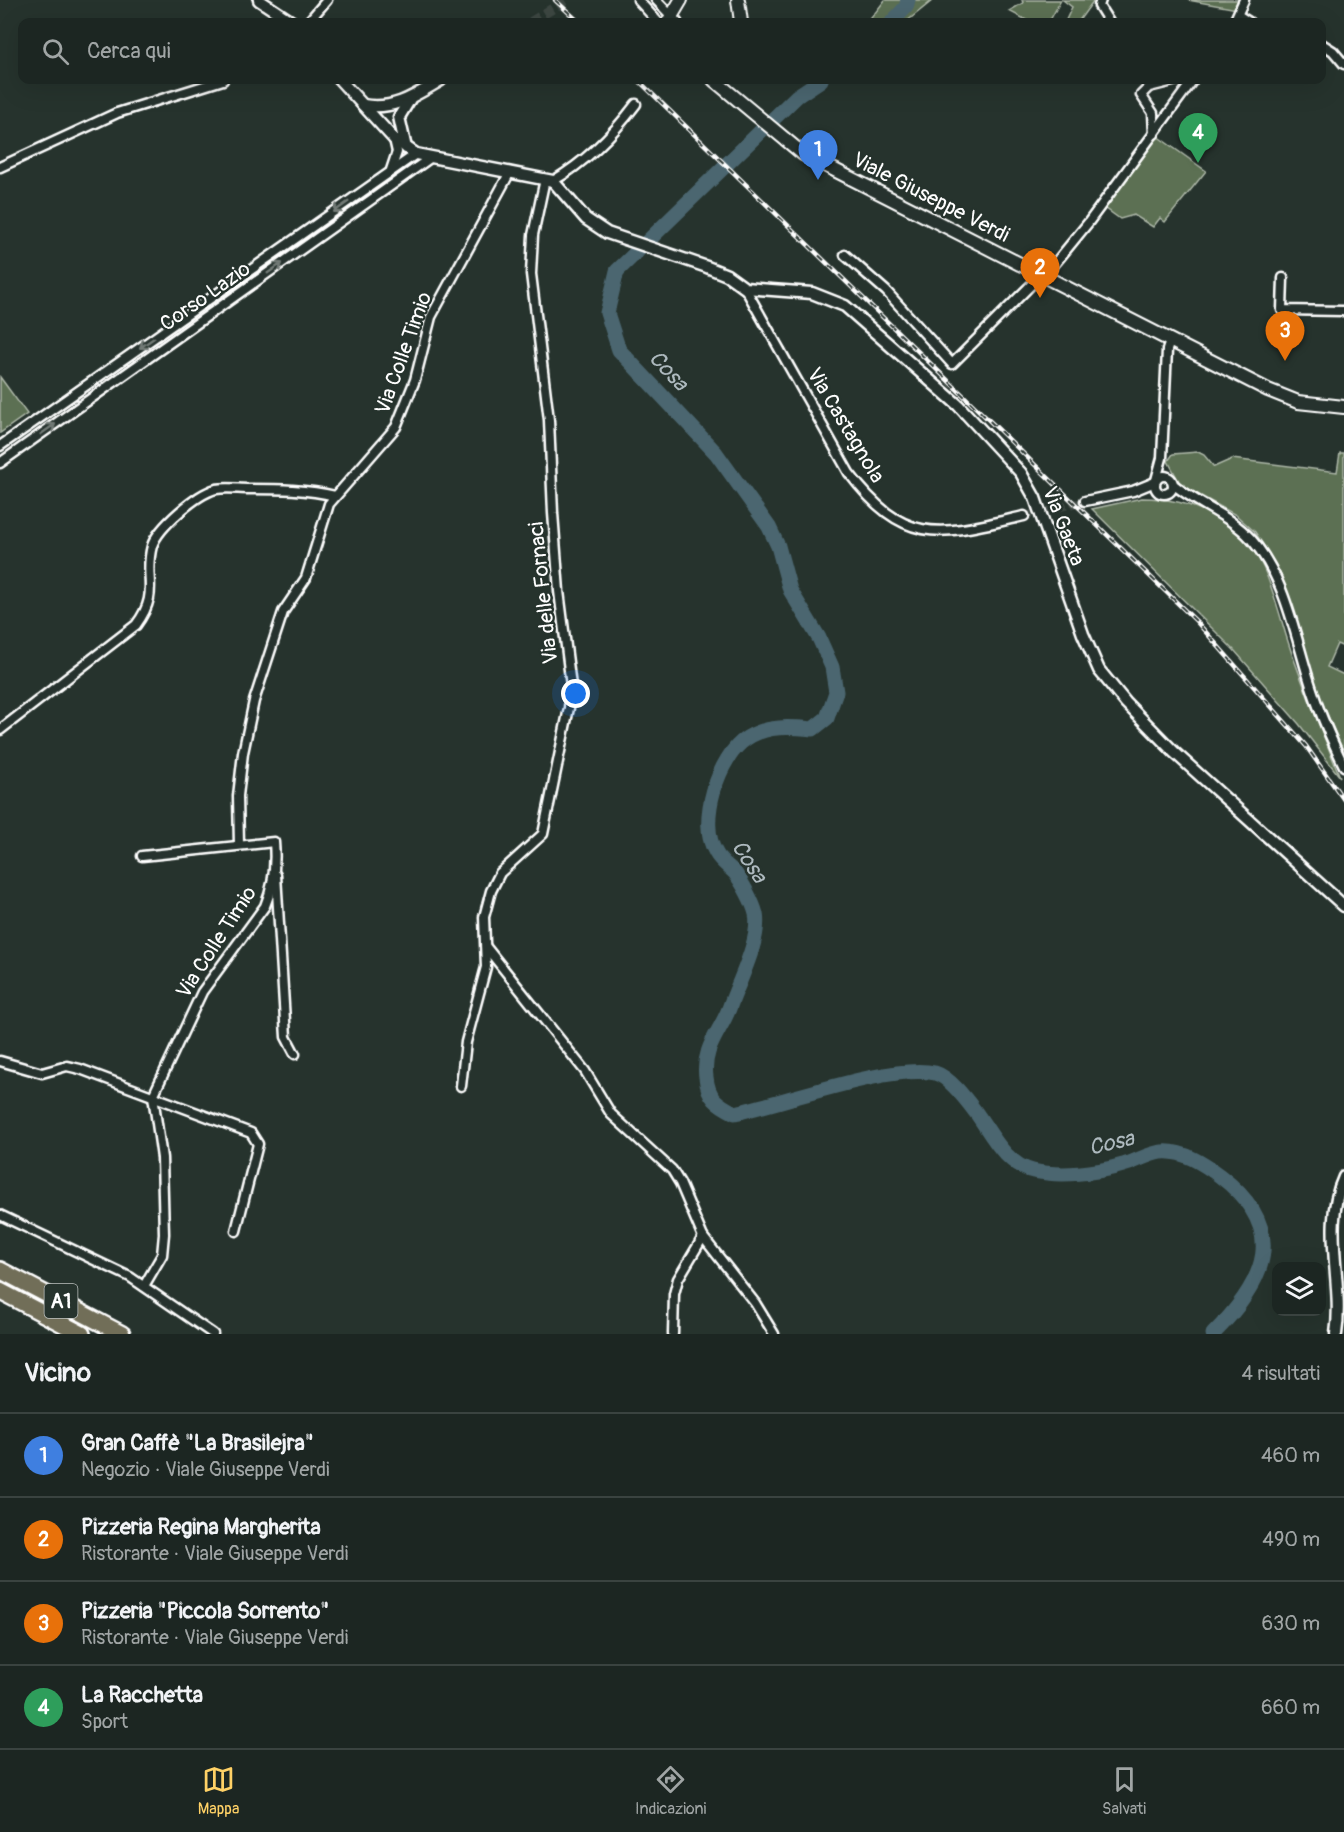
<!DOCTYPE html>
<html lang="it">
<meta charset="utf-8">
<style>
:root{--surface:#1c2622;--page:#29322f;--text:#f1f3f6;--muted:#a0a5a5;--line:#3a4340;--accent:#ffd166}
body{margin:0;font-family:Pangolin,sans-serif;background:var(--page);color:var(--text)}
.controls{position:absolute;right:18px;bottom:18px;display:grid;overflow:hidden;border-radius:12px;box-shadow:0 6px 24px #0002}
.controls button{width:54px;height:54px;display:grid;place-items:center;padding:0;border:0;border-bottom:2px solid var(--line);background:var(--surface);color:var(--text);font:30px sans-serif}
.you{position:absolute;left:576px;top:694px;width:21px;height:21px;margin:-15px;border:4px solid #fff;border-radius:50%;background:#1a73e8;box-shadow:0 0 0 9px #1a73e833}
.badge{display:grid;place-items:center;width:39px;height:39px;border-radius:50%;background:var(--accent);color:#fff;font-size:20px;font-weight:700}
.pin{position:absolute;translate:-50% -50px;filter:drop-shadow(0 2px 3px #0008)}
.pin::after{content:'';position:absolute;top:32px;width:21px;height:18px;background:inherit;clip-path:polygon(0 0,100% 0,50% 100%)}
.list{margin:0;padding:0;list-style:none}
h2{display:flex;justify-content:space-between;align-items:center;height:78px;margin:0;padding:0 24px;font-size:26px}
h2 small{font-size:20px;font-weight:400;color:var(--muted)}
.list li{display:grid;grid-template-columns:39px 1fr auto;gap:18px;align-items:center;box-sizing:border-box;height:84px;padding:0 24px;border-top:2px solid var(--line)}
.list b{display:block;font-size:22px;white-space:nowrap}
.list p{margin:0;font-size:20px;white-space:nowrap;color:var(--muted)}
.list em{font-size:20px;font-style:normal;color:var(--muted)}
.icon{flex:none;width:33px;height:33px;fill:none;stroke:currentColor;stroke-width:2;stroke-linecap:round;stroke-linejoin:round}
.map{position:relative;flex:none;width:1344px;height:1334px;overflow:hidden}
.search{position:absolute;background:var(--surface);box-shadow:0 6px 24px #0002;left:18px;right:18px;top:18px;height:66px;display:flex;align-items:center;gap:15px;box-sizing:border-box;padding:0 21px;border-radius:12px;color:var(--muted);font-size:22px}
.sheet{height:414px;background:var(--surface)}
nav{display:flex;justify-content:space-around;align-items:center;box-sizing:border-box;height:84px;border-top:2px solid var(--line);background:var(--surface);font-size:16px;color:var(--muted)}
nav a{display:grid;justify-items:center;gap:3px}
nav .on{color:var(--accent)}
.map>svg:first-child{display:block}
.green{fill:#5c7053;stroke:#aeb8a9;stroke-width:1.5}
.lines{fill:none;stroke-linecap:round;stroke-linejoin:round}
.river{stroke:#4b6670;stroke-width:15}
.minor-tunnel{stroke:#3c4742;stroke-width:8;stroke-dasharray:8 4;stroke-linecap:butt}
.tertiary-tunnel{stroke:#3c4742;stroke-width:10;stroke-dasharray:10 5;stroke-linecap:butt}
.minor-casing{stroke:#fff;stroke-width:13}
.tertiary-casing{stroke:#fff;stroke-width:15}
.secondary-casing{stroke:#fff;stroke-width:16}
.motorway-casing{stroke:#fff;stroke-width:20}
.minor{stroke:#26332d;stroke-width:8}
.tertiary{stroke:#26332d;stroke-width:10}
.secondary{stroke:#26332d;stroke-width:12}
.motorway{stroke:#716e59;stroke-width:15}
.rail-casing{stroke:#fff;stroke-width:4.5}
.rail{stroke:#26332d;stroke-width:2;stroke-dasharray:7;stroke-linecap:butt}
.oneway{stroke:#727a76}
.labels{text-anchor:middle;stroke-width:4.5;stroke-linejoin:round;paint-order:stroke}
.shield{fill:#26332d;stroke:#bec2c0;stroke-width:1.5}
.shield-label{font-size:20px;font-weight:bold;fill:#fff}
.street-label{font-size:21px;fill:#fff;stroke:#26332d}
.water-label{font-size:22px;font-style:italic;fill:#aebabf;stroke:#26332d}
</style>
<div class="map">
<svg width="1344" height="1334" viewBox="0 0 1344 1334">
<rect width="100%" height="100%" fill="#26332d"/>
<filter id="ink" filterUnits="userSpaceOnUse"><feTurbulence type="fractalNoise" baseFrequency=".0167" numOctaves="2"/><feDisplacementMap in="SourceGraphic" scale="12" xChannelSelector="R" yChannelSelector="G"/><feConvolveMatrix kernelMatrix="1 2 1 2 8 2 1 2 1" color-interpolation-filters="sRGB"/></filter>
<g filter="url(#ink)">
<g class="green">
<path d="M 885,0 L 933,0 L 906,22 L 868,22 Z"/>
<path d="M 1022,0 L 1061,0 L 1049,22 L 1030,22 L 1009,11 L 1023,3 Z"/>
<path d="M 1063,0 L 1094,0 L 1078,22 L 1065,22 L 1072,7 Z"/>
<path d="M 1188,0 L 1242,0 L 1237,9 Z"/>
<path d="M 1157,136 L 1206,171 L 1165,222 L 1160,218 L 1153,227 L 1134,215 L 1120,219 L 1105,208 Z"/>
<path d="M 0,377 L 27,414 L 0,433 Z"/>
<path d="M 1198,452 L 1204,455 L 1214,467 L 1232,459 L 1337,472 L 1340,453 L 1344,453 L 1344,647 L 1337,644 L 1327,667 L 1344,675 L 1344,753 L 1322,702 L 1289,601 L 1268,552 L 1255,532 L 1236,515 L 1181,485 L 1168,461 L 1173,454 Z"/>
<path d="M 1142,498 C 1190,498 1242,521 1263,567 C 1277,597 1283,631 1295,662 C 1309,701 1325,739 1340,777 L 1299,724 L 1234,650 L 1092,509 Z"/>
</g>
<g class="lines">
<g class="river">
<path d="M 892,22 L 906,7 L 908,0"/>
<path d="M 821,80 L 797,96 L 617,271 L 607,313 L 619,350 L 716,453 L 769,527 L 778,546 L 790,590 L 819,638 L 832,667 L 836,692 L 827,718 L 813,729 C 790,727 768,725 747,738 C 718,756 697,823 716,853 C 720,861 729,867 735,873 C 742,882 753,902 756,914 C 761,939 739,981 730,1006 C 721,1032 702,1047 706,1077 C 708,1098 717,1104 735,1113 C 784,1103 891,1063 935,1073 C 950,1077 968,1102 977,1114 C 992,1135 1006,1165 1033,1171 C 1061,1177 1096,1173 1123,1165 C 1136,1162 1149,1153 1162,1152 C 1183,1150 1204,1164 1220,1176 C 1289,1229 1267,1280 1213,1334"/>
</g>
<path class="minor-tunnel" d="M 1024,516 L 1085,501"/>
<path class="tertiary-tunnel" d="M 531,22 L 566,0"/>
<g class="minor-casing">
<g id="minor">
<path d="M 638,0 L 658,22"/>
<path d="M 656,0 L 677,22"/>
<path d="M 1101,0 L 1099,6 L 1109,22"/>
<path d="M 1238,15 L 1249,22"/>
<path d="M 308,22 L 327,0"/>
<path d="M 1234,22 L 1244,0"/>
<path d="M 1322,44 L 1333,51 L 1344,64"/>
<path d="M 1154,134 L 1153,113 L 1141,95 L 1149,87 L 1177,80"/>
<path d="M 0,167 L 117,113 L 223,80"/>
<path d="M 391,170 L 397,152 L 394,139"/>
<path d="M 553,181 C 587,161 612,136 636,104"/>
<path d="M 845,255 L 886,291 L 952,364 L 1032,284 L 1044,277 L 1088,223 L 1193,80"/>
<path d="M 1283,278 L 1282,310 L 1344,311"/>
<path d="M 745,288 L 849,473 C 906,548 941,535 1024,516"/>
<path d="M 0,446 L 416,154"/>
<path d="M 0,463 L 430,158"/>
<circle cx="1164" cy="485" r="9"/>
<path d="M 1156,480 L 1162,458 L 1167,350 L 1170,341"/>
<path d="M 1173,484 C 1198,505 1228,514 1251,539 C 1288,580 1296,644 1314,695 C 1322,719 1333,743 1344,766"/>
<path d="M 1085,501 L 1133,491 L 1155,482"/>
<path d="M 0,730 L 136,625 C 161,592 143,578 152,546 C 158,527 197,494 216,489 C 227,487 238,489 249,489 C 278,489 307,489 335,496"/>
<path d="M 239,845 L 238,796 L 243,753 L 254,701 L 283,612 L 306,578 L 329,504 L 396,427 L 415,380 L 431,317 L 510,172"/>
<path d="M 142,856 L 274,842 C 276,865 274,885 265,906 L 202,992 L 153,1096 L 162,1158 L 164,1234 L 162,1255 L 144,1286"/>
<path d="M 276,875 L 286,1037 L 295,1054"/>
<path d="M 486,947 L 585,1071 L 611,1114 L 672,1170 L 680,1183 L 703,1237 L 755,1303 L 774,1334"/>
<path d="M 0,1061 L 42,1073 L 67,1066 L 80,1069 L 251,1133 L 258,1144 L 236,1231"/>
<path d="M 461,1086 L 466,1042 L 486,967 L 484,917 L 491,891 L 500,873 L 543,834 L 569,708 L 571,686 L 559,591 L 553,513 L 549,420 L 531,274 L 533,235 L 545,179"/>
<path d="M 0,1215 L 130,1277 L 213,1334"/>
<path d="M 673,1334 L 674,1294 L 678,1279 L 703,1237"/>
</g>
</g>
<g class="tertiary-casing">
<g id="tertiary">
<path d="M 259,0 L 292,22"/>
<path d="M 340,80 L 394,139 L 416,154 L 553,181 L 586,219 L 607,233 L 707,267 L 727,275 L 745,288 L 812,293 L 845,306 L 958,405 L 1021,473 L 1035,498 L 1083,634 L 1099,670 L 1126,703 L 1174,752 L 1344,906"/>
<path d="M 363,105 C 394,111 416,95 441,80"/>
<path d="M 406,148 L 399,117 L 410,99"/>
<path d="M 1336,1334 C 1344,1282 1321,1227 1344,1177"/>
</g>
</g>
<g class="secondary-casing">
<g id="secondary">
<path d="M 738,0 L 741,22"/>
<path d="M 668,22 L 681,0"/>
<path d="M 714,80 L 803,154 L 1268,390 L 1298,402 L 1344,407"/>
</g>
</g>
<g class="motorway-casing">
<g id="motorway">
<path d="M 0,1270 L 122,1334"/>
<path d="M 0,1291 L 82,1334"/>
</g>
</g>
<use href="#minor" class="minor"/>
<use href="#tertiary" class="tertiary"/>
<use href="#secondary" class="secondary"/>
<use href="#motorway" class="motorway"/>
<g class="rail-casing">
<g id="rail">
<path d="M 555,0 L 579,22"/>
<path d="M 638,80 L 1196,621 L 1306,746 L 1344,800"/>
</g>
</g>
<use href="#rail" class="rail"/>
</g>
<defs><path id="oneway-shaft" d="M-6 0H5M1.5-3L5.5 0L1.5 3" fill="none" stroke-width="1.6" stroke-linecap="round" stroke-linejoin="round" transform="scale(1.5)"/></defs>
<g class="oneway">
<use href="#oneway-shaft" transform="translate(341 207) rotate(145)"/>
<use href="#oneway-shaft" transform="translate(275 268) rotate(-35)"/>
<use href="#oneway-shaft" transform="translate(147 343) rotate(145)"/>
<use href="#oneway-shaft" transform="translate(48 429) rotate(-35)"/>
</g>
</g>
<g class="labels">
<rect class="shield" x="44.5" y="1284" width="33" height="34" rx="4.5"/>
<g class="shield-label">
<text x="61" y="1308">A1</text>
</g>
<g class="street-label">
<text transform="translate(931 197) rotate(27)" y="7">Viale Giuseppe Verdi</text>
<text transform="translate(205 296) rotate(-35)" y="7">Corso Lazio</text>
<text transform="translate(403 353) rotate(-70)" y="7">Via Colle Timio</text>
<text transform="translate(846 425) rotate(59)" y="7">Via Castagnola</text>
<text transform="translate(1064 526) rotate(69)" y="7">Via Gaeta</text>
<text transform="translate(543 593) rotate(-96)" y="7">Via delle Fornaci</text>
<text transform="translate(216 942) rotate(-57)" y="7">Via Colle Timio</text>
</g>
<g class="water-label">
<text transform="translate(669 370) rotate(47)" y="8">Cosa</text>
<text transform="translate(750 861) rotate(57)" y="8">Cosa</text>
<text transform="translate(1111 1142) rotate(-13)" y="8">Cosa</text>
</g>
</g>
</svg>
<div class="controls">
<button><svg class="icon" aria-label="layers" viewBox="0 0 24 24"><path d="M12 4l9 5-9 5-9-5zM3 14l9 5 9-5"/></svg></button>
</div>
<div class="you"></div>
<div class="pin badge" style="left:818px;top:180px;background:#3f7fe0">1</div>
<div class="pin badge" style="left:1040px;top:298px;background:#e8710a">2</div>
<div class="pin badge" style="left:1285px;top:361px;background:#e8710a">3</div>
<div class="pin badge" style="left:1198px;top:163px;background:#2e9e5b">4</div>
<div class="search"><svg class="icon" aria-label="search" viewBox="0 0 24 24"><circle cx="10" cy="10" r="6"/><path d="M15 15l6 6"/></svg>Cerca qui</div>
</div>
<section class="sheet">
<h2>Vicino<small>4 risultati</small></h2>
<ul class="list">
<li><span class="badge" style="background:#3f7fe0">1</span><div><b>Gran Caffè &quot;La Brasilejra&quot;</b><p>Negozio · Viale Giuseppe Verdi</p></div><em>460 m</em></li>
<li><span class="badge" style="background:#e8710a">2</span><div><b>Pizzeria Regina Margherita</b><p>Ristorante · Viale Giuseppe Verdi</p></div><em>490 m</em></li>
<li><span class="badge" style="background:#e8710a">3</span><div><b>Pizzeria &quot;Piccola Sorrento&quot;</b><p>Ristorante · Viale Giuseppe Verdi</p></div><em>630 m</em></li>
<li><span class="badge" style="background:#2e9e5b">4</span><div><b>La Racchetta</b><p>Sport</p></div><em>660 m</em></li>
</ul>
</section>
<nav>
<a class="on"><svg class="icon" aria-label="map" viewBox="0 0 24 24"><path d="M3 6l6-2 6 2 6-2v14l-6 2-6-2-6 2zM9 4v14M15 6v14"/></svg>Mappa</a>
<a><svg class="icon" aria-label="directions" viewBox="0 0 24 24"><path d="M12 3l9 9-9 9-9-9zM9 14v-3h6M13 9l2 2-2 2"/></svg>Indicazioni</a>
<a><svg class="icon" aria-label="saved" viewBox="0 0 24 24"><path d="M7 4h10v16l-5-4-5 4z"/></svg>Salvati</a>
</nav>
